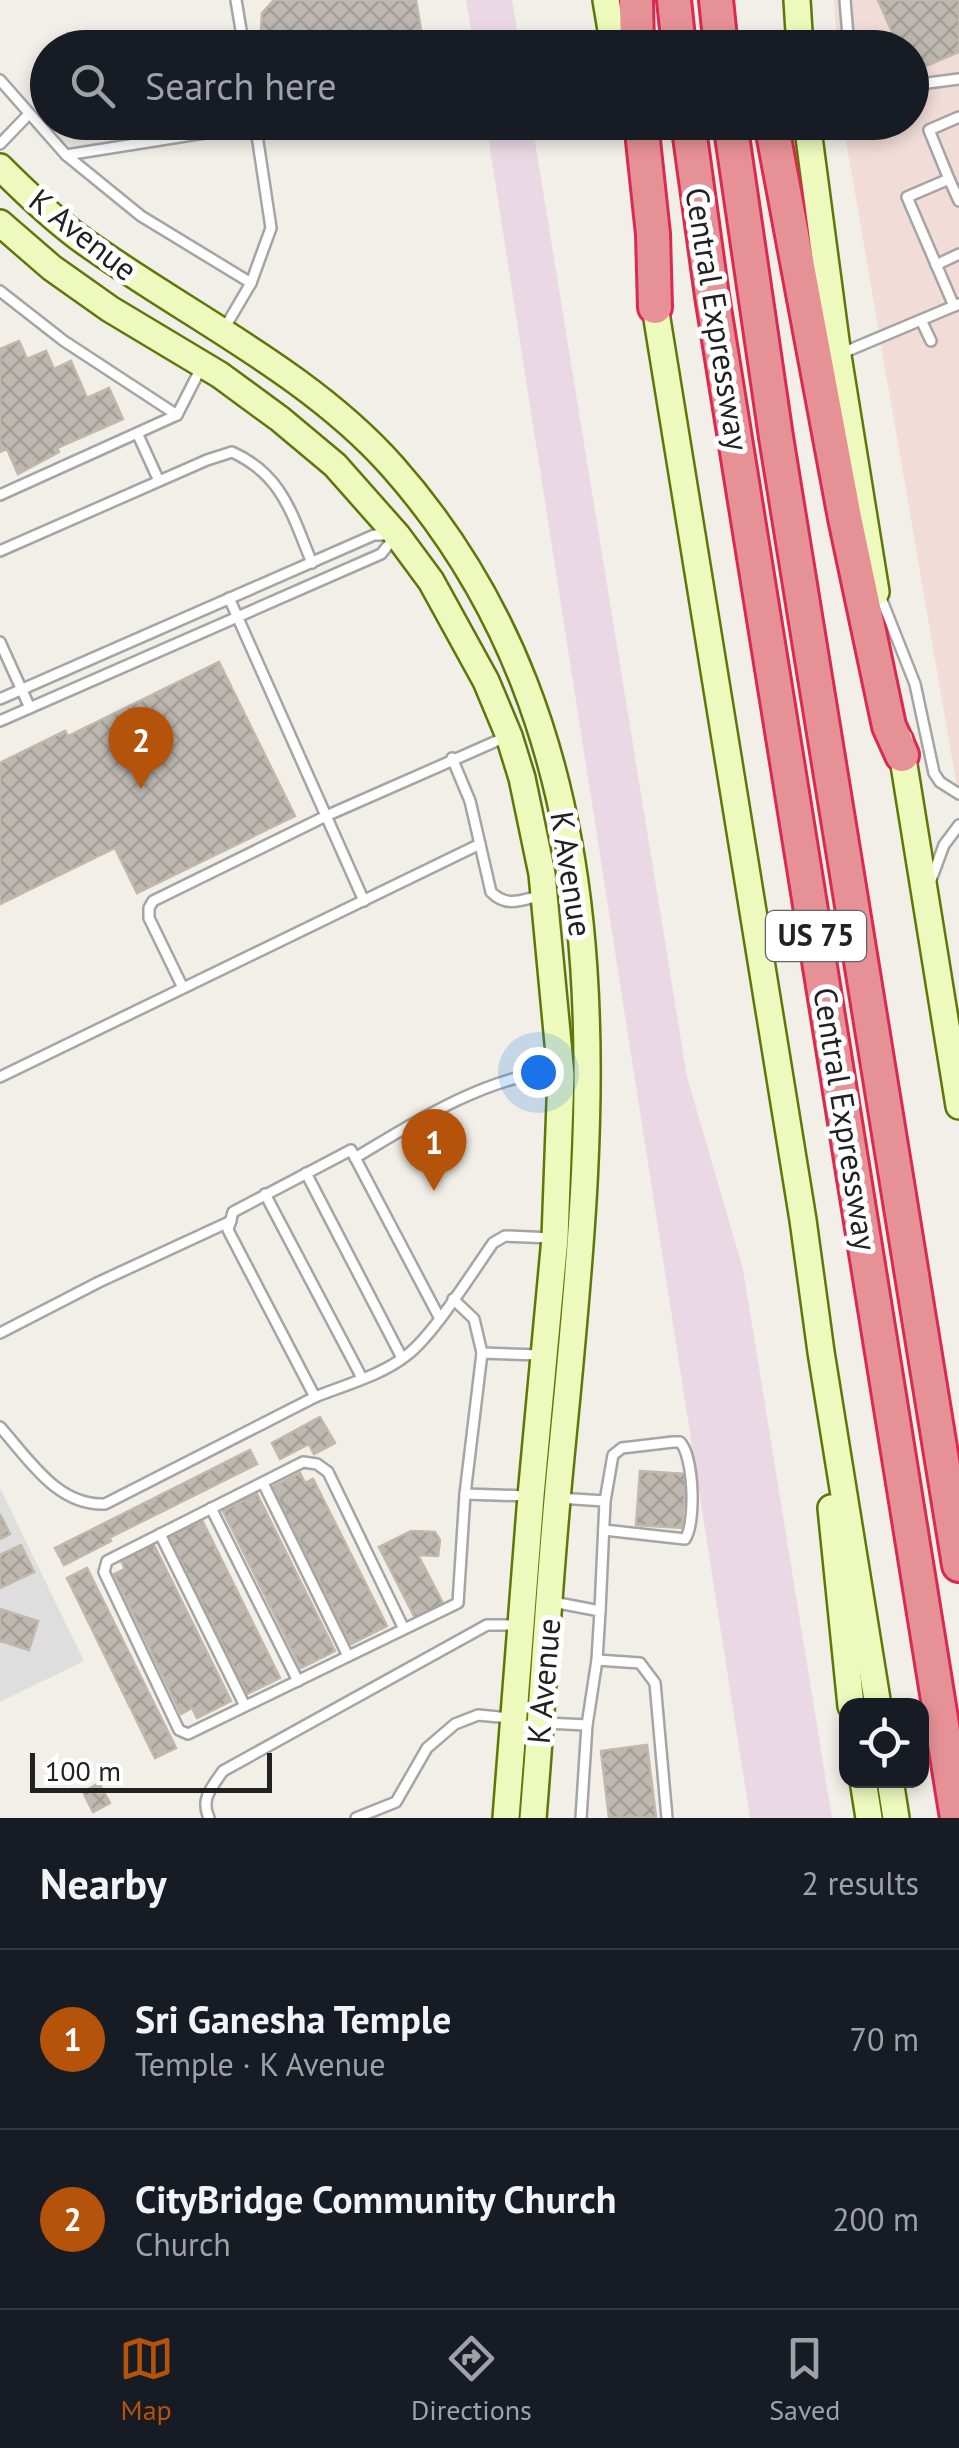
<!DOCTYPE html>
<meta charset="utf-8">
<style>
:root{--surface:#171b24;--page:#20242c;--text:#f1f3f6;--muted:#9ea1a6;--line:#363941;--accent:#b45309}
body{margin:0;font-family:"PT Sans",sans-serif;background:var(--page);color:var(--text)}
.controls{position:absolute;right:30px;bottom:30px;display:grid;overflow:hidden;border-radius:20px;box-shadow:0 5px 15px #0003}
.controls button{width:90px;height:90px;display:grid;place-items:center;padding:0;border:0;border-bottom:2px solid var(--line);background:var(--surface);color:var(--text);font:50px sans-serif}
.scale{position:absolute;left:30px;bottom:25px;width:242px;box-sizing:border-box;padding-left:10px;border:5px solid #212121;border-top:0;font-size:28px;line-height:35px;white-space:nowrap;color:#212121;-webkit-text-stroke:8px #fff;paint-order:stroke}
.you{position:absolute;left:538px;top:1072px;width:35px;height:35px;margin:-25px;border:8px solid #fff;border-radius:50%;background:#1a73e8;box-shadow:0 0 0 15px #1a73e833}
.badge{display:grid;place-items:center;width:65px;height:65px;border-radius:50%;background:var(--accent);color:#fff;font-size:32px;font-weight:700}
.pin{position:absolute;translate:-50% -82px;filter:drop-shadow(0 2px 5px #0008)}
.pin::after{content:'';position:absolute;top:52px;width:35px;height:30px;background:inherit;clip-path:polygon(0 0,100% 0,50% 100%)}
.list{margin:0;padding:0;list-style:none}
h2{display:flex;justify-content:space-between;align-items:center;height:130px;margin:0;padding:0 40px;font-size:42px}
h2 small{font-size:32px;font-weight:400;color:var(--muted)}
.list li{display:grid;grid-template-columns:65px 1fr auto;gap:30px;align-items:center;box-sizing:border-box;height:180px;padding:0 40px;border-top:2px solid var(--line)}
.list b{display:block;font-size:38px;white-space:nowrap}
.list p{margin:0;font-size:32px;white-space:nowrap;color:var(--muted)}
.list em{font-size:32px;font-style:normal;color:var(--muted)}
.icon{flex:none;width:55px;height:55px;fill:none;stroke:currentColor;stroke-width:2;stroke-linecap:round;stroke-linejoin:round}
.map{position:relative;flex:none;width:959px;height:1818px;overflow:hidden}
.search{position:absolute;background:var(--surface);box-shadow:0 5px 15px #0003;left:30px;right:30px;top:30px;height:110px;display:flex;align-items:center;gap:25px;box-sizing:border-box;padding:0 35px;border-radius:55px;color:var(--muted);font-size:38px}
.sheet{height:490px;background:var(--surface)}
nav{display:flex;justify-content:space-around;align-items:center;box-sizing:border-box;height:140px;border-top:2px solid var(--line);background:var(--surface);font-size:28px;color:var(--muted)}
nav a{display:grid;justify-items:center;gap:5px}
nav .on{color:var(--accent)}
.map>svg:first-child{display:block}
.residential{fill:#dfdede}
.commercial{fill:#f1dcd7}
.railway{fill:#ead9e4}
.building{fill:url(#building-cross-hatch);stroke:#c2b8aa;stroke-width:2.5}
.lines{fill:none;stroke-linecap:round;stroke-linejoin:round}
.lane-casing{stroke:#a5a5a5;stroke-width:14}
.secondary-casing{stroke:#5d7807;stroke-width:30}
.highway-casing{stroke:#d92a4f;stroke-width:38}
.lane{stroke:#fff;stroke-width:9}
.secondary{stroke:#eef9bd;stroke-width:25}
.highway{stroke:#e69195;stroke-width:32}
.labels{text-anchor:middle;stroke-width:10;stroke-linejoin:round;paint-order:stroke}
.shield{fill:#fff;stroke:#646464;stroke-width:2.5}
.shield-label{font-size:30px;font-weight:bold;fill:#212121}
.street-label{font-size:32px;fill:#212121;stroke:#fff}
</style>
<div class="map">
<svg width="959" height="1818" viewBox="0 0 959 1818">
<defs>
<pattern id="building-cross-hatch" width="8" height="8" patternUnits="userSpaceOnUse" patternTransform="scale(2.5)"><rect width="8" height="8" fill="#beb8b1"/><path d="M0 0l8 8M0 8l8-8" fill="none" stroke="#a39e98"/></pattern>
</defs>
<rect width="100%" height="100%" fill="#f1efe7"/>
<path class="residential" d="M 0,1488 L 84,1661 L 0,1702 Z"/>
<path class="commercial" d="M 834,0 L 959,0 L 959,799 L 843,123 L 912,122 L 912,48 L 837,47 Z"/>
<g class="railway">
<path d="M 466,0 L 512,0 L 520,47 L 474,47 Z"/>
<path d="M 486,123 L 532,123 L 687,1077 L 743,1269 L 832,1818 L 750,1818 Z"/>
</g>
<g class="building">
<path d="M 274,0 L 416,0 L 424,48 L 285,48 L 283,40 L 269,39 L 261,29 L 262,13 Z"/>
<path d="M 878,0 L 959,0 L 959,52 L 912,72 L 912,48 L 899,48 Z"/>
<path d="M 19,341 L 27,359 L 46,351 L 54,369 L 71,361 L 87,398 L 109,388 L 123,419 L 57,448 L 59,452 L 18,474 L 7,449 L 0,452 L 0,349 Z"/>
<path d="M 219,662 L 295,816 L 137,893 L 115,848 L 0,904 L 0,763 L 65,731 L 68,736 Z"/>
<path d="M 320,1417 L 335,1443 L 314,1454 L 309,1444 L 280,1459 L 272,1443 Z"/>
<path d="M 250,1450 L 257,1464 L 109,1538 L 111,1541 L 64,1565 L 55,1548 Z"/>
<path d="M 640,1471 L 686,1474 L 682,1528 L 636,1525 Z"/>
<path d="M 300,1473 L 305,1483 L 313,1479 L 387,1626 L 351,1644 L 272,1487 Z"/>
<path d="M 257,1494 L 335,1651 L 301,1668 L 223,1511 Z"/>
<path d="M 0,1514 L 10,1534 L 0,1539 Z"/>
<path d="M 202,1520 L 280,1678 L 247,1694 L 169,1537 Z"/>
<path d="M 411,1531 L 435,1532 L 440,1540 L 438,1556 L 418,1555 L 444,1605 L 416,1620 L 379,1547 Z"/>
<path d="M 153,1543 L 231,1701 L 197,1718 L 192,1708 L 181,1714 L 114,1574 L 125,1569 L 121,1560 Z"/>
<path d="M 21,1545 L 34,1572 L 0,1588 L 0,1555 Z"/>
<path d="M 87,1568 L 176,1748 L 155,1758 L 67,1578 Z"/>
<path d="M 0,1609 L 38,1621 L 29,1650 L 0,1641 Z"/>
<path d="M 647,1745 L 656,1817 L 609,1818 L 601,1751 Z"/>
<path d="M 99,1783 L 110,1803 L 93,1812 L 83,1792 Z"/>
</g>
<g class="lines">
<g class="lane-casing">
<g id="lane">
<path d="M 236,0 L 244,48"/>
<path d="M 845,0 L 849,48"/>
<path d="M 0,80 L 66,155 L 141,216 L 251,283"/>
<path d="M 912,85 L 959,79"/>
<path d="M 0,144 L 28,115"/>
<path d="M 66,155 L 256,125"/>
<path d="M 949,179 L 959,201"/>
<path d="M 936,265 L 959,254"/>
<path d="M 0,291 L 64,341 L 177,415"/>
<path d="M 954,306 L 907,197 L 949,179 L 929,130 L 959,117"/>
<path d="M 921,320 L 931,341"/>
<path d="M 224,329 L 251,283 L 271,228 L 255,122"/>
<path d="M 840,354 L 959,304"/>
<path d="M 138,435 L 159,481"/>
<path d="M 0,495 L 177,415 L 201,368"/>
<path d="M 0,551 L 207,460 L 232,452 C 283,475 292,515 312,563"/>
<path d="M 879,593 L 915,684 L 934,773 L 940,782 L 959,794"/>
<path d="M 229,598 L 364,901"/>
<path d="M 0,642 L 30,708"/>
<path d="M 0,699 L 374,535 L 389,535"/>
<path d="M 0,721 L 381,554 L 395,537"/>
<path d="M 452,758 L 470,801 L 491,892 C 506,907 519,901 539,896"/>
<path d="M 931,880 L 944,845 L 959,825"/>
<path d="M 183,988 L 149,918 L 149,908 L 153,901 L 326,816 L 508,736"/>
<path d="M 0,1077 L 480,844"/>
<path d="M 355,1158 C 416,1121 485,1077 558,1070"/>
<path d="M 306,1173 L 402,1358"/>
<path d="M 265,1194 L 362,1378"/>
<path d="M 453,1299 L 474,1319 L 482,1353"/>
<path d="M 439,1317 L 351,1150 L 233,1212 L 228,1230 L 315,1397 C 345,1385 382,1375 407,1355 C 434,1334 472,1273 493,1243 L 505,1236 L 552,1238"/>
<path d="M 0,1333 L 99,1282 L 231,1221"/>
<path d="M 0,1427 C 29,1459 57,1506 105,1504 L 315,1397"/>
<path d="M 263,1483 L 348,1656"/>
<path d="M 465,1494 L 482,1353 L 541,1355"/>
<path d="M 558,1498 L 605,1501 L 600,1611"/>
<path d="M 211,1508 L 298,1681"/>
<path d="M 604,1530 L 685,1539 C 696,1524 694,1456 680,1442 L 673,1442 L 622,1448 L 613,1455 L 605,1501"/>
<path d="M 160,1534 L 245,1706"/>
<path d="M 553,1602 L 600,1611 L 597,1660"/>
<path d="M 404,1629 L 328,1472 L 317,1464 L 303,1462 L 107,1561 L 104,1572 L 179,1730 L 188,1734 C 278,1690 368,1647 458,1603 L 465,1494 L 528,1496"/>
<path d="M 545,1723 L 587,1725 L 597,1660 L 640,1663 L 655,1683 L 667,1818"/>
<path d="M 209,1818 C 200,1799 212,1787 223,1771 L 487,1625 L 519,1625"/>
<path d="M 356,1818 L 396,1802 L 427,1748 L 455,1724 L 478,1715 L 511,1718"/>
<path d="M 581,1818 L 587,1725"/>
</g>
</g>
<g class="secondary-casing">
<g id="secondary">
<path d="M 606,0 L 614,48"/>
<path d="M 797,0 L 800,48"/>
<path d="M 807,122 L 838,356 L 876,592"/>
<path d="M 0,167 C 24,191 50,216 78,237 C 179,311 308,371 392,466 C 639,745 594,1116 561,1457 C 549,1577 543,1698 533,1818"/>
<path d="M 0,223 L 52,268 L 110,309 L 220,375 L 280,419 L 335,465 L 397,535 L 431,581 L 486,681 L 509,736 L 522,778 L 542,874 L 561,1075 L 555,1238 L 531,1496 L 506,1818"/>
<path d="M 652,288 L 803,1220 L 821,1352 L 878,1706"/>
<path d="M 900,740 L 959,1106"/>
<path d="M 831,1508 L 851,1706"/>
<path d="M 863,1780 L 869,1818"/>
<path d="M 890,1780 L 896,1818"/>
</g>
</g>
<g class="highway-casing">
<g id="highway">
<path d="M 636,0 L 637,48"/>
<path d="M 674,0 L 679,48"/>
<path d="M 716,0 L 721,48"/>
<path d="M 641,122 L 653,234 L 655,307"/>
<path d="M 688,122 L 712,296 L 957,1818"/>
<path d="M 730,122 L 776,437 L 959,1565"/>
<path d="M 771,122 L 845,518 L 889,726 L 902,755"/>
</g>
</g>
<use href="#lane" class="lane"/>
<use href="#secondary" class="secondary"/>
<use href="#highway" class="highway"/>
</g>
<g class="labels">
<rect class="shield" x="766" y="911" width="100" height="50" rx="8"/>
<g class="shield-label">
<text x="816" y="946">US 75</text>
</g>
<g class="street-label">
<text transform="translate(83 235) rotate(38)" y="11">K Avenue</text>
<text transform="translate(717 319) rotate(81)" y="11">Central Expressway</text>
<text transform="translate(571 874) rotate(81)" y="11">K Avenue</text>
<text transform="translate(845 1119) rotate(81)" y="11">Central Expressway</text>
<text transform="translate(544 1681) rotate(-85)" y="11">K Avenue</text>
</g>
</g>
</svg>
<div class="controls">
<button><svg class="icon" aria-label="locate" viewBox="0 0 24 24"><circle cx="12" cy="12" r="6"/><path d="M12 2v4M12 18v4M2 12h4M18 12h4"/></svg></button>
</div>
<div class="scale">100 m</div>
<div class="you"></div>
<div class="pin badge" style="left:434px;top:1191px">1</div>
<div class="pin badge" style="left:141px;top:789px">2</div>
<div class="search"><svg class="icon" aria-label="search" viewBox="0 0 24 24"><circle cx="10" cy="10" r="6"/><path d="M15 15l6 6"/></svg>Search here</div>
</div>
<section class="sheet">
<h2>Nearby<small>2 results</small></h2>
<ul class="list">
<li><span class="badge">1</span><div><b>Sri Ganesha Temple</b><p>Temple · K Avenue</p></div><em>70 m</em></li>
<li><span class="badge">2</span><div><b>CityBridge Community Church</b><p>Church</p></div><em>200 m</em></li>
</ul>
</section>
<nav>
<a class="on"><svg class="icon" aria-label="map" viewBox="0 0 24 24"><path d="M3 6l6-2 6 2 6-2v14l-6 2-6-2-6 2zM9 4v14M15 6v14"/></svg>Map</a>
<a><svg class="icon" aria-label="directions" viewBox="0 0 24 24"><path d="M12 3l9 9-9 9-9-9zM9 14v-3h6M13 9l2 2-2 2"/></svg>Directions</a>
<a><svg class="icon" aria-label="saved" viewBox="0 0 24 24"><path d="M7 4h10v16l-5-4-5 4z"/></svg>Saved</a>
</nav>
